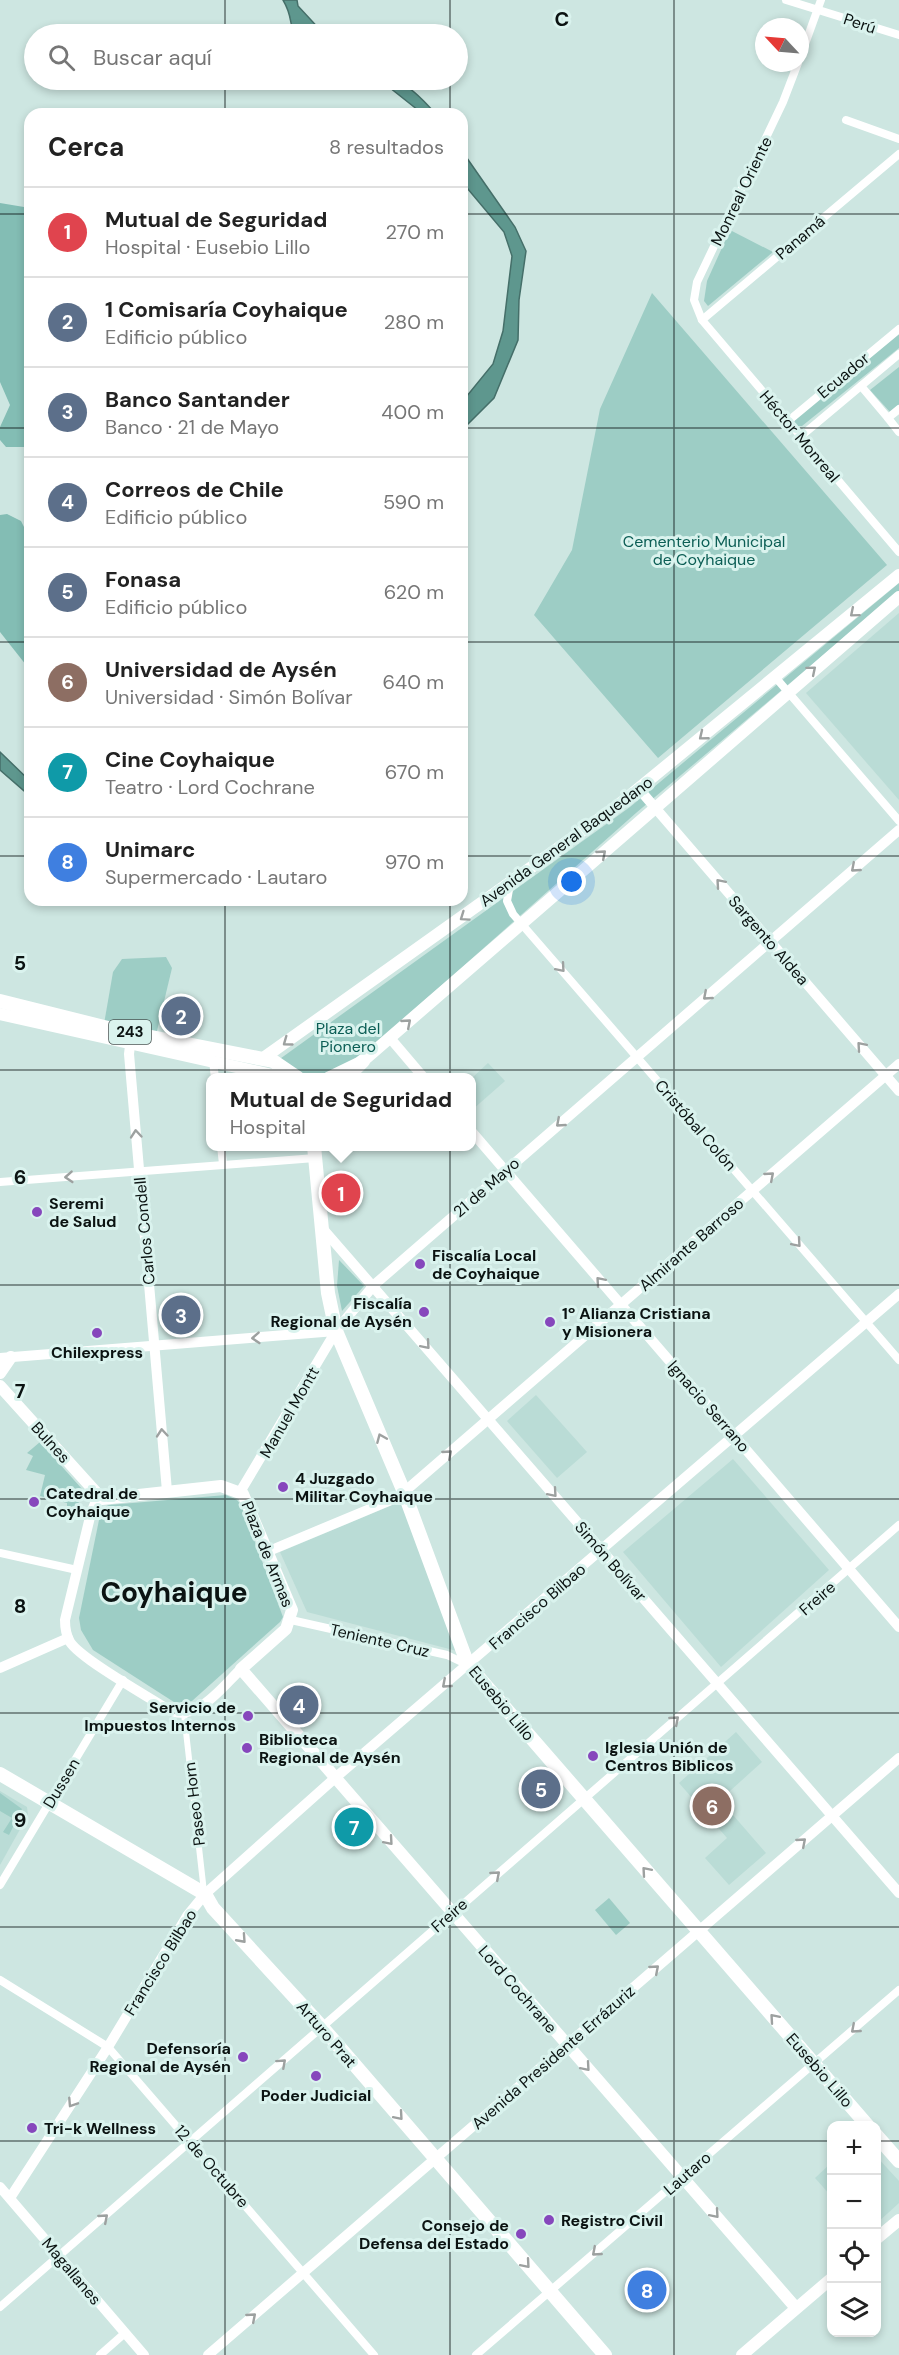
<!DOCTYPE html>
<html lang="es">
<meta charset="utf-8">
<style>
:root{--surface:#fff;--page:#f2f2f2;--text:#222;--muted:#767676;--line:#e0e0e0;--accent:#8647bc}
body{margin:0;font-family:"DM Sans",sans-serif;background:var(--page);color:var(--text)}
.controls{position:absolute;right:18px;bottom:18px;display:grid;overflow:hidden;border-radius:12px;box-shadow:0 3px 9px #0003}
.controls button{width:54px;height:54px;display:grid;place-items:center;padding:0;border:0;border-bottom:2px solid var(--line);background:var(--surface);color:var(--text);font:30px sans-serif}
.compass{position:absolute;left:755px;top:18px;width:54px;height:54px;border-radius:50%;background:var(--surface);box-shadow:0 3px 9px #0003;rotate:296deg}
.you{position:absolute;left:572px;top:882px;width:21px;height:21px;margin:-15px;border:4px solid #fff;border-radius:50%;background:#1a73e8;box-shadow:0 0 0 9px #1a73e833}
.badge{display:grid;place-items:center;width:39px;height:39px;border-radius:50%;background:var(--accent);color:#fff;font-size:20px;font-weight:700}
.pin{position:absolute;translate:-50% -50%;border:3px solid #fff;box-shadow:0 2px 6px #0006}
.popup{position:absolute;left:206px;top:1073px;width:270px;height:78px;box-sizing:border-box;display:grid;place-content:center;border-radius:12px;background:var(--surface);filter:drop-shadow(0 2px 4px #0005);font-size:20px;white-space:nowrap;color:var(--muted)}
.popup b{font-size:22px;color:var(--text)}
.popup::after{content:'';position:absolute;left:50%;top:100%;margin-left:-12px;border:12px solid transparent;border-top-color:var(--surface)}
.list{margin:0;padding:0;list-style:none}
h2{display:flex;justify-content:space-between;align-items:center;height:78px;margin:0;padding:0 24px;font-size:26px}
h2 small{font-size:20px;font-weight:400;color:var(--muted)}
.list li{display:grid;grid-template-columns:39px 1fr auto;gap:18px;align-items:center;box-sizing:border-box;height:90px;padding:0 24px;border-top:2px solid var(--line)}
.list b{display:block;font-size:22px;white-space:nowrap}
.list p{margin:0;font-size:20px;white-space:nowrap;color:var(--muted)}
.list em{font-size:20px;font-style:normal;color:var(--muted)}
.icon{flex:none;width:33px;height:33px;fill:none;stroke:currentColor;stroke-width:2;stroke-linecap:round;stroke-linejoin:round}
.map{position:relative;flex:none;width:899px;height:2355px;overflow:hidden}
.search{position:absolute;background:var(--surface);box-shadow:0 3px 9px #0003;left:24px;top:24px;width:444px;height:66px;display:flex;align-items:center;gap:15px;box-sizing:border-box;padding:0 21px;border-radius:33px;color:var(--muted);font-size:22px}
.panel{position:absolute;background:var(--surface);box-shadow:0 3px 9px #0003;left:24px;top:108px;width:444px;height:798px;border-radius:18px}
.map>svg:first-child{display:block}
.built{fill:#badcd6}
.green{fill:#9dcdc5}
.forest{fill:#83bdb4}
.water{fill:#5e978e;stroke:#456f69;stroke-width:1.5}
.lines{fill:none;stroke-linecap:round;stroke-linejoin:round}
.pedestrian{stroke:#fff;stroke-width:6}
.minor{stroke:#fff;stroke-width:8}
.tertiary{stroke:#fff;stroke-width:10}
.secondary{stroke:#fff;stroke-width:12}
.primary{stroke:#fff;stroke-width:14}
.oneway{stroke:#9da1a0}
.grid{fill:none;stroke:#0b1312;stroke-width:1.5;stroke-opacity:0.55}
.poi-dot{fill:#8647bc;stroke:#daf3ee;stroke-width:2}
.labels{text-anchor:middle;stroke-width:6;stroke-linejoin:round;paint-order:stroke}
.shield{fill:#daf3ee;stroke:#495654;stroke-width:1.5}
.shield-label{font-size:15px;font-weight:bold;fill:#0b1312}
.street-label{font-size:16px;fill:#0b1312;stroke:#daf3ee}
.park-label{font-size:16px;fill:#0c5e55;stroke:#daf3ee}
.poi-label{font-size:16px;font-weight:bold;fill:#0b1312;stroke:#daf3ee;text-anchor:start}
.town-label{font-size:28px;font-weight:bold;fill:#0b1312;stroke:#daf3ee}
.grid-label{font-size:20px;text-anchor:middle;font-weight:bold;fill:#0b1312;stroke:#daf3ee;stroke-width:6;stroke-linejoin:round;paint-order:stroke}
</style>
<div class="map">
<svg width="899" height="2355" viewBox="0 0 899 2355">
<rect width="100%" height="100%" fill="#cde6e1"/>
<g class="built">
<path d="M 899,613 L 899,800 L 806,693 Z"/>
<path d="M 488,1063 L 505,1081 L 472,1110 L 472,1078 Z"/>
<path d="M 536,1395 L 587,1452 L 557,1478 L 507,1421 Z"/>
<path d="M 733,1459 L 829,1570 L 721,1667 L 623,1552 Z"/>
<path d="M 402,1501 L 457,1651 L 307,1612 L 280,1552 Z"/>
<path d="M 736,1732 L 762,1762 L 720,1800 L 766,1853 L 729,1885 L 705,1858 L 727,1838 L 679,1783 Z"/>
<path d="M 0,1791 L 27,1807 L 28,1815 L 0,1865 Z"/>
<path d="M 876,2156 L 899,2181 L 899,2203 L 877,2223 Z"/>
<path d="M 831,2163 L 831,2196 L 815,2178 Z"/>
</g>
<g class="green">
<path d="M 730,230 L 773,252 L 708,306 L 704,301 L 707,281 Z"/>
<path d="M 652,293 L 887,565 L 658,758 L 534,615 L 572,550 L 600,409 Z"/>
<path d="M 899,333 L 899,348 L 802,426 L 797,426 L 794,420 Z"/>
<path d="M 899,367 L 899,406 L 890,412 L 870,390 Z"/>
<path d="M 899,583 L 899,591 L 636,813 L 372,1047 C 355,1059 329,1078 307,1075 C 298,1073 286,1065 277,1061 L 630,807 Z"/>
<path d="M 166,957 L 172,968 L 156,1035 L 104,1024 L 113,972 L 122,959 Z"/>
<path d="M 339,1260 L 364,1286 L 342,1311 L 337,1286 Z"/>
<path d="M 40,1442 L 82,1489 L 77,1509 L 67,1508 L 67,1503 L 40,1496 L 45,1475 L 26,1470 L 33,1456 L 27,1453 Z"/>
<path d="M 226,1495 L 237,1500 L 241,1505 L 283,1617 L 280,1622 L 192,1701 L 177,1704 L 93,1650 L 81,1630 L 79,1618 L 99,1520 L 104,1507 L 109,1505 Z"/>
<path d="M 0,1793 L 22,1809 L 9,1835 L 3,1832 L 12,1818 L 0,1811 Z"/>
<path d="M 609,1898 L 630,1923 L 616,1935 L 595,1910 Z"/>
</g>
<g class="forest">
<path d="M 0,203 L 30,208 L 30,447 L 6,447 L 0,440 L 0,427 L 10,405 L 0,382 Z"/>
<path d="M 7,514 L 21,521 L 28,535 L 30,670 L 0,632 L 0,515 Z"/>
</g>
<g class="water">
<path d="M 283,0 L 297,0 L 298,6 L 324,34 C 277,35 300,28 283,0 Z"/>
<path d="M 380,80 C 406,79 419,96 436,114 L 423,114 Z"/>
<path d="M 462,151 L 515,227 L 526,251 L 519,300 L 518,340 L 494,398 L 462,430 L 462,402 L 493,364 L 503,331 L 512,256 L 504,232 L 462,182 Z"/>
<path d="M 0,752 L 30,781 L 30,796 L 0,770 Z"/>
</g>
<g class="lines">
<path class="pedestrian" d="M 184,1714 L 204,1892"/>
<g class="minor">
<path d="M 786,0 L 899,35"/>
<path d="M 800,58 L 821,0"/>
<path d="M 798,63 L 783,102 L 697,282 L 694,300 L 702,320 L 899,552"/>
<path d="M 846,120 L 899,139"/>
<path d="M 702,320 L 899,154"/>
<path d="M 861,386 L 888,418 L 899,409"/>
<path d="M 888,418 L 899,432"/>
<path d="M 787,422 L 899,329"/>
<path d="M 800,437 L 899,354"/>
<path d="M 776,678 L 899,821"/>
<path d="M 510,884 L 507,901 L 513,914 L 899,1360"/>
<path d="M 213,1061 L 215,1078"/>
<path d="M 221,1146 L 223,1164"/>
<path d="M 0,1182 L 315,1158"/>
<path d="M 0,1553 L 77,1570"/>
<path d="M 291,1620 L 447,1655 L 468,1665"/>
<path d="M 0,1885 L 123,1680"/>
<path d="M 0,1980 L 108,2047 L 374,2355"/>
<path d="M 0,2307 L 899,1525"/>
<path d="M 100,2355 L 125,2333"/>
<path d="M 476,2355 L 899,1990"/>
</g>
<g class="tertiary">
<path d="M 639,789 L 899,1091"/>
<path d="M 131,1037 L 129,1054 L 167,1491"/>
<path d="M 390,1038 L 424,1078"/>
<path d="M 472,1132 L 899,1627"/>
<path d="M 323,1229 L 899,1893"/>
<path d="M 0,1358 L 336,1331"/>
<path d="M 240,1492 L 336,1331 L 374,1285 L 899,830"/>
<path d="M 102,1499 L 95,1503 L 91,1513 L 65,1620 C 65,1628 66,1635 70,1642 C 81,1659 147,1696 167,1709 C 195,1725 223,1686 241,1669"/>
<path d="M 269,1551 L 396,1498 L 404,1492 L 899,1064"/>
<path d="M 0,1668 L 68,1638"/>
<path d="M 0,2187 L 144,2355"/>
<path d="M 10,2198 L 108,2047 L 187,1916 L 205,1894 L 335,1778 L 899,1294"/>
<path d="M 208,2355 L 899,1758"/>
</g>
<g class="secondary">
<path d="M 0,1014 L 286,1078"/>
<path d="M 262,1059 L 616,807 L 899,575"/>
<path d="M 328,1078 L 363,1061 L 899,597"/>
<path d="M 0,1373 L 11,1357"/>
<path d="M 0,1386 L 102,1499 L 221,1486 L 243,1494 L 292,1610 L 286,1629 L 241,1669 L 796,2308"/>
<path d="M 876,2239 L 899,2220"/>
<path d="M 742,2355 L 832,2278"/>
</g>
<g class="primary">
<path d="M 0,1001 L 116,1030 L 273,1061 L 298,1078"/>
<path d="M 346,1078 L 363,1061"/>
<path d="M 314,1146 L 328,1293 L 336,1331 L 404,1492 L 468,1665 L 868,2126"/>
<path d="M 0,1774 L 205,1894 L 213,1908 L 322,2027 L 605,2355"/>
<path d="M 876,2135 L 899,2161"/>
</g>
</g>
<defs><path id="oneway-chevron" d="M-2-3.5L2.5 0L-2 3.5" fill="none" stroke-width="1.6" stroke-linecap="round" stroke-linejoin="round" transform="scale(1.5)"/></defs>
<g class="oneway">
<use href="#oneway-chevron" transform="translate(854 613) rotate(140)"/>
<use href="#oneway-chevron" transform="translate(812 670) rotate(-40)"/>
<use href="#oneway-chevron" transform="translate(703 736) rotate(141)"/>
<use href="#oneway-chevron" transform="translate(602 854) rotate(-41)"/>
<use href="#oneway-chevron" transform="translate(855 868) rotate(139)"/>
<use href="#oneway-chevron" transform="translate(720 883) rotate(-131)"/>
<use href="#oneway-chevron" transform="translate(464 917) rotate(145)"/>
<use href="#oneway-chevron" transform="translate(561 968) rotate(49)"/>
<use href="#oneway-chevron" transform="translate(707 996) rotate(139)"/>
<use href="#oneway-chevron" transform="translate(407 1023) rotate(-41)"/>
<use href="#oneway-chevron" transform="translate(287 1042) rotate(144)"/>
<use href="#oneway-chevron" transform="translate(861 1046) rotate(-131)"/>
<use href="#oneway-chevron" transform="translate(560 1123) rotate(139)"/>
<use href="#oneway-chevron" transform="translate(136 1134) rotate(-95)"/>
<use href="#oneway-chevron" transform="translate(770 1176) rotate(-41)"/>
<use href="#oneway-chevron" transform="translate(69 1177) rotate(176)"/>
<use href="#oneway-chevron" transform="translate(797 1243) rotate(49)"/>
<use href="#oneway-chevron" transform="translate(600 1281) rotate(-131)"/>
<use href="#oneway-chevron" transform="translate(256 1338) rotate(176)"/>
<use href="#oneway-chevron" transform="translate(426 1345) rotate(49)"/>
<use href="#oneway-chevron" transform="translate(162 1433) rotate(-95)"/>
<use href="#oneway-chevron" transform="translate(381 1438) rotate(-113)"/>
<use href="#oneway-chevron" transform="translate(448 1454) rotate(-41)"/>
<use href="#oneway-chevron" transform="translate(553 1493) rotate(49)"/>
<use href="#oneway-chevron" transform="translate(446 1684) rotate(139)"/>
<use href="#oneway-chevron" transform="translate(675 1720) rotate(-41)"/>
<use href="#oneway-chevron" transform="translate(389 1841) rotate(49)"/>
<use href="#oneway-chevron" transform="translate(802 1842) rotate(-41)"/>
<use href="#oneway-chevron" transform="translate(646 1871) rotate(-131)"/>
<use href="#oneway-chevron" transform="translate(496 1875) rotate(-41)"/>
<use href="#oneway-chevron" transform="translate(242 1939) rotate(48)"/>
<use href="#oneway-chevron" transform="translate(655 1969) rotate(-41)"/>
<use href="#oneway-chevron" transform="translate(774 2018) rotate(-131)"/>
<use href="#oneway-chevron" transform="translate(855 2029) rotate(139)"/>
<use href="#oneway-chevron" transform="translate(282 2063) rotate(-42)"/>
<use href="#oneway-chevron" transform="translate(586 2067) rotate(49)"/>
<use href="#oneway-chevron" transform="translate(72 2103) rotate(123)"/>
<use href="#oneway-chevron" transform="translate(399 2116) rotate(49)"/>
<use href="#oneway-chevron" transform="translate(715 2214) rotate(49)"/>
<use href="#oneway-chevron" transform="translate(104 2218) rotate(-41)"/>
<use href="#oneway-chevron" transform="translate(596 2252) rotate(139)"/>
<use href="#oneway-chevron" transform="translate(526 2264) rotate(49)"/>
<use href="#oneway-chevron" transform="translate(252 2317) rotate(-41)"/>
</g>
<path class="grid" d="M 225,0 L 225,34M 450,0 L 450,34M 674,0 L 674,2355M 225,80 L 225,114M 450,80 L 450,114M 0,214 L 30,214M 462,214 L 899,214M 0,428 L 30,428M 462,428 L 899,428M 0,642 L 30,642M 462,642 L 899,642M 0,856 L 30,856M 462,856 L 899,856M 225,900 L 225,2355M 450,900 L 450,2355M 0,1070 L 899,1070M 0,1285 L 899,1285M 0,1499 L 899,1499M 0,1713 L 899,1713M 0,1927 L 899,1927M 0,2141 L 832,2141M 876,2141 L 899,2141"/>
<g class="poi-dot">
<circle cx="37" cy="1212" r="6"/>
<circle cx="420" cy="1264" r="6"/>
<circle cx="424" cy="1312" r="6"/>
<circle cx="550" cy="1322" r="6"/>
<circle cx="97" cy="1333" r="6"/>
<circle cx="283" cy="1487" r="6"/>
<circle cx="34" cy="1502" r="6"/>
<circle cx="248" cy="1716" r="6"/>
<circle cx="247" cy="1748" r="6"/>
<circle cx="593" cy="1756" r="6"/>
<circle cx="243" cy="2057" r="6"/>
<circle cx="316" cy="2076" r="6"/>
<circle cx="32" cy="2128" r="6"/>
<circle cx="549" cy="2220" r="6"/>
<circle cx="521" cy="2234" r="6"/>
</g>
<g class="labels">
<rect class="shield" x="109" y="1020" width="42" height="24" rx="4.5"/>
<g class="shield-label">
<text x="130" y="1037">243</text>
</g>
<g class="street-label">
<text transform="translate(860 23) rotate(18)" y="6">Perú</text>
<text transform="translate(741 191) rotate(-64)" y="6">Monreal Oriente</text>
<text transform="translate(800 237) rotate(-40)" y="6">Panamá</text>
<text transform="translate(843 375) rotate(-40)" y="6">Ecuador</text>
<text transform="translate(800 436) rotate(50)" y="6">Héctor Monreal</text>
<text transform="translate(566 841) rotate(-36)" y="6">Avenida General Baquedano</text>
<text transform="translate(769 940) rotate(49)" y="6">Sargento Aldea</text>
<text transform="translate(696 1125) rotate(49)" y="6">Cristóbal Colón</text>
<text transform="translate(486 1187) rotate(-41)" y="6">21 de Mayo</text>
<text transform="translate(144 1231) rotate(-95)" y="6">Carlos Condell</text>
<text transform="translate(691 1244) rotate(-41)" y="6">Almirante Barroso</text>
<text transform="translate(709 1406) rotate(49)" y="6">Ignacio Serrano</text>
<text transform="translate(289 1412) rotate(-60)" y="6">Manuel Montt</text>
<text transform="translate(51 1442) rotate(48)" y="6">Bulnes</text>
<text transform="translate(268 1554) rotate(68)" y="6">Plaza de Armas</text>
<text transform="translate(611 1561) rotate(49)" y="6">Simón Bolívar</text>
<text transform="translate(817 1598) rotate(-41)" y="6">Freire</text>
<text transform="translate(537 1606) rotate(-41)" y="6">Francisco Bilbao</text>
<text transform="translate(380 1640) rotate(13)" y="6">Teniente Cruz</text>
<text transform="translate(502 1703) rotate(50)" y="6">Eusebio Lillo</text>
<text transform="translate(61 1783) rotate(-59)" y="6">Dussen</text>
<text transform="translate(194 1804) rotate(-97)" y="6">Paseo Horn</text>
<text transform="translate(449 1915) rotate(-41)" y="6">Freire</text>
<text transform="translate(160 1962) rotate(-58)" y="6">Francisco Bilbao</text>
<text transform="translate(518 1989) rotate(49)" y="6">Lord Cochrane</text>
<text transform="translate(327 2034) rotate(49)" y="6">Arturo Prat</text>
<text transform="translate(553 2057) rotate(-41)" y="6">Avenida Presidente Errázuriz</text>
<text transform="translate(820 2070) rotate(49)" y="6">Eusebio Lillo</text>
<text transform="translate(212 2166) rotate(49)" y="6">12 de Octubre</text>
<text transform="translate(687 2173) rotate(-41)" y="6">Lautaro</text>
<text transform="translate(72 2271) rotate(50)" y="6">Magallanes</text>
</g>
<g class="park-label">
<text x="704" y="547">Cementerio Municipal<tspan x="704" dy="18">de Coyhaique</tspan></text>
<text x="348" y="1034">Plaza del<tspan x="348" dy="18">Pionero</tspan></text>
</g>
<g class="poi-label">
<text x="49" y="1209">Seremi<tspan x="49" dy="18">de Salud</tspan></text>
<text x="432" y="1261">Fiscalía Local<tspan x="432" dy="18">de Coyhaique</tspan></text>
<text x="412" y="1309" text-anchor="end">Fiscalía<tspan x="412" dy="18">Regional de Aysén</tspan></text>
<text x="562" y="1319">1º Alianza Cristiana<tspan x="562" dy="18">y Misionera</tspan></text>
<text x="97" y="1358" text-anchor="middle">Chilexpress</text>
<text x="295" y="1484">4 Juzgado<tspan x="295" dy="18">Militar Coyhaique</tspan></text>
<text x="46" y="1499">Catedral de<tspan x="46" dy="18">Coyhaique</tspan></text>
<text x="236" y="1713" text-anchor="end">Servicio de<tspan x="236" dy="18">Impuestos Internos</tspan></text>
<text x="259" y="1745">Biblioteca<tspan x="259" dy="18">Regional de Aysén</tspan></text>
<text x="605" y="1753">Iglesia Unión de<tspan x="605" dy="18">Centros Biblicos</tspan></text>
<text x="231" y="2054" text-anchor="end">Defensoría<tspan x="231" dy="18">Regional de Aysén</tspan></text>
<text x="316" y="2101" text-anchor="middle">Poder Judicial</text>
<text x="44" y="2134">Tri-k Wellness</text>
<text x="561" y="2226">Registro Civil</text>
<text x="509" y="2231" text-anchor="end">Consejo de<tspan x="509" dy="18">Defensa del Estado</tspan></text>
</g>
<g class="town-label">
<text x="174" y="1602">Coyhaique</text>
</g>
</g>
<g class="grid-label">
<text x="562" y="26">C</text>
<text x="20" y="970">5</text>
<text x="20" y="1184">6</text>
<text x="20" y="1398">7</text>
<text x="20" y="1613">8</text>
<text x="20" y="1827">9</text>
</g>
</svg>
<div class="controls">
<button>+</button>
<button>−</button>
<button><svg class="icon" aria-label="locate" viewBox="0 0 24 24"><circle cx="12" cy="12" r="6"/><path d="M12 2v4M12 18v4M2 12h4M18 12h4"/></svg></button>
<button><svg class="icon" aria-label="layers" viewBox="0 0 24 24"><path d="M12 4l9 5-9 5-9-5zM3 14l9 5 9-5"/></svg></button>
</div>
<svg class="compass" viewBox="-18 -18 36 36"><path d="M0-13l5 13h-10z" fill="#e53935"/><path d="M0 13l5-13h-10z" fill="#767676"/></svg>
<div class="you"></div>
<div class="pin badge" style="left:341px;top:1193px;background:#e0444e">1</div>
<div class="popup"><b>Mutual de Seguridad</b>Hospital</div>
<div class="pin badge" style="left:181px;top:1016px;background:#5c6f8a">2</div>
<div class="pin badge" style="left:181px;top:1315px;background:#5c6f8a">3</div>
<div class="pin badge" style="left:299px;top:1705px;background:#5c6f8a">4</div>
<div class="pin badge" style="left:541px;top:1789px;background:#5c6f8a">5</div>
<div class="pin badge" style="left:712px;top:1806px;background:#8d6e63">6</div>
<div class="pin badge" style="left:354px;top:1827px;background:#0f9aa8">7</div>
<div class="pin badge" style="left:647px;top:2290px;background:#3f7fe0">8</div>
<div class="search"><svg class="icon" aria-label="search" viewBox="0 0 24 24"><circle cx="10" cy="10" r="6"/><path d="M15 15l6 6"/></svg>Buscar aquí</div>
<section class="panel">
<h2>Cerca<small>8 resultados</small></h2>
<ul class="list">
<li><span class="badge" style="background:#e0444e">1</span><div><b>Mutual de Seguridad</b><p>Hospital · Eusebio Lillo</p></div><em>270 m</em></li>
<li><span class="badge" style="background:#5c6f8a">2</span><div><b>1 Comisaría Coyhaique</b><p>Edificio público</p></div><em>280 m</em></li>
<li><span class="badge" style="background:#5c6f8a">3</span><div><b>Banco Santander</b><p>Banco · 21 de Mayo</p></div><em>400 m</em></li>
<li><span class="badge" style="background:#5c6f8a">4</span><div><b>Correos de Chile</b><p>Edificio público</p></div><em>590 m</em></li>
<li><span class="badge" style="background:#5c6f8a">5</span><div><b>Fonasa</b><p>Edificio público</p></div><em>620 m</em></li>
<li><span class="badge" style="background:#8d6e63">6</span><div><b>Universidad de Aysén</b><p>Universidad · Simón Bolívar</p></div><em>640 m</em></li>
<li><span class="badge" style="background:#0f9aa8">7</span><div><b>Cine Coyhaique</b><p>Teatro · Lord Cochrane</p></div><em>670 m</em></li>
<li><span class="badge" style="background:#3f7fe0">8</span><div><b>Unimarc</b><p>Supermercado · Lautaro</p></div><em>970 m</em></li>
</ul>
</section>
</div>
